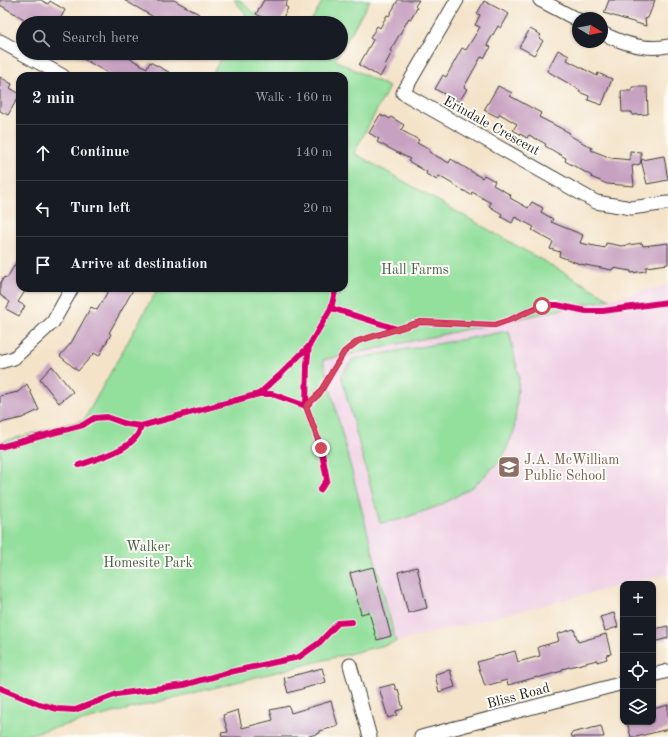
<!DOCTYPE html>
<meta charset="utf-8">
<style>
:root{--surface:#171b24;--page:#242831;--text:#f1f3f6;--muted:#9ea1a6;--line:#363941}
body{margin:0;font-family:"Old Standard TT",serif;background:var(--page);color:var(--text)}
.controls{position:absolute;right:12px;bottom:12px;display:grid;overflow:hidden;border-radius:8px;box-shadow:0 1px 3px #0004}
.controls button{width:36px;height:36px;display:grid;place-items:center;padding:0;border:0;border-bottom:1px solid var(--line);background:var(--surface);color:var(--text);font:20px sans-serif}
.compass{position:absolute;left:572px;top:12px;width:36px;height:36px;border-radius:50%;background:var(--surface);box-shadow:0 1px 3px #0004;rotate:100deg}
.stop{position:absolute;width:12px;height:12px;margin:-9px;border:3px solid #d1495b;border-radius:50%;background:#fff}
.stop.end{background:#d1495b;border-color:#fff;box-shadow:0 1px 4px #0008}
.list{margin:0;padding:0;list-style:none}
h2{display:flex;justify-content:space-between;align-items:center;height:52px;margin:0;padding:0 16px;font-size:17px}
h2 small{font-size:13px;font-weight:400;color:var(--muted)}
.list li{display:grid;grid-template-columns:26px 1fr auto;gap:12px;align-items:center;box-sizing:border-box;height:56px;padding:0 16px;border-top:1px solid var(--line)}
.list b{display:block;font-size:15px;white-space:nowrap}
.list em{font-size:13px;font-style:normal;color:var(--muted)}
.icon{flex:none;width:22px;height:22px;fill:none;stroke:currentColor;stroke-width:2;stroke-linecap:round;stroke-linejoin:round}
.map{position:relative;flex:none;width:668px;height:737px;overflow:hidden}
.search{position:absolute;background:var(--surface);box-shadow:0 1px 3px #0004;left:16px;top:16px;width:332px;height:44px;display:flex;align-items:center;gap:10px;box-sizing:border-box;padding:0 14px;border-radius:22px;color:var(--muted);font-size:15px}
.panel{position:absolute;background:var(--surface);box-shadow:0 1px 3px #0004;left:16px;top:72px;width:332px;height:220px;border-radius:12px}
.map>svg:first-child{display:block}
.built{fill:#f0d0e5}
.green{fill:#93df9c;stroke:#587e5c}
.building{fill:#c7a1c1}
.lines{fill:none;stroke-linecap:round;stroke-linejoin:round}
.minor-casing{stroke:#3c3a36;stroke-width:15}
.minor{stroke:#fff;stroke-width:13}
.cycleway-casing{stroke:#fdfcf7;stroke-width:8}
.cycleway{stroke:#d6006c;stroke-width:6}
.route{stroke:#d1495b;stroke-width:5}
.labels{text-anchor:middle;stroke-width:4;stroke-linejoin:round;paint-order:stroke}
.street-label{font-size:14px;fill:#1c1c1c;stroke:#fdfcf7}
.park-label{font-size:14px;fill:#466049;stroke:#fdfcf7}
.education-label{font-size:14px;fill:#785e54;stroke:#fdfcf7;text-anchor:start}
</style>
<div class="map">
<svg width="668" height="737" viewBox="0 0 668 737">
<rect width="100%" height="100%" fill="#fdfcf7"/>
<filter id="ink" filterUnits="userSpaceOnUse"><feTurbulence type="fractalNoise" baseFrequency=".025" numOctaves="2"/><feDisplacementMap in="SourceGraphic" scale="8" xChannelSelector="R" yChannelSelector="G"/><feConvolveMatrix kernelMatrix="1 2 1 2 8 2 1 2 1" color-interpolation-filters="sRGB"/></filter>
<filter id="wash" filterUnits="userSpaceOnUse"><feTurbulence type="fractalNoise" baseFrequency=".012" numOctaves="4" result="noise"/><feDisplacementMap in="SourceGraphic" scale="16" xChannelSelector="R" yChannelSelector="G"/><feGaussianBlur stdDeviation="0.9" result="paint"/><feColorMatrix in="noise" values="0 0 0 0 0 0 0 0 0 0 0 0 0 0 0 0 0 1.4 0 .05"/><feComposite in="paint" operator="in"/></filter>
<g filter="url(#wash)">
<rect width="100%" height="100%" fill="#f4e3c9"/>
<path class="built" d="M 668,285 L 668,574 L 628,584 L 623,584 L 623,585 L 396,642 L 323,360 L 610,299 Z"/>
<g class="green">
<path d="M 234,0 L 240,0 L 250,10 L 271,23 L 241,23 L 246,14 Z"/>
<path d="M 323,0 L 370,0 L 341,50 L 341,23 L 310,23 Z"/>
<path d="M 224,53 L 339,53 L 335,60 L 389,87 L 354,153 L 610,299 L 323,360 L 396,642 L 18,737 L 0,737 L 0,442 L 84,420 L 158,288 L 344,288 L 344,76 L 211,76 Z"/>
<path d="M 509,331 L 519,377 L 514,431 L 502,459 L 474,486 L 441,505 L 399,520 L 380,523 L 341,375 L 353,359 Z"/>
</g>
<g id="blocks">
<g class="building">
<path d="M 0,0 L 41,0 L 48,4 L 50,1 L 65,10 L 58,23 L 22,23 L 24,19 L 0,5 Z"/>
<path d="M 124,0 L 174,0 L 199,14 L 194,23 L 164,23 Z"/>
<path d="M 264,0 L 288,0 L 285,6 L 288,8 L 280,23 L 273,23 L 256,14 Z"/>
<path d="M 398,0 L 419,0 L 415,6 L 417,8 L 411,19 L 409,18 L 390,51 L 392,52 L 385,65 L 386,66 L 380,77 L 359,65 L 373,40 L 370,38 L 377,26 L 380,28 L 387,15 L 389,16 Z"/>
<path d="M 609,0 L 655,0 L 648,18 L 645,19 L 646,26 L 604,13 Z"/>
<path d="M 484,1 L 509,14 L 501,28 L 498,26 L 487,45 L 491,47 L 484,58 L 481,57 L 464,87 L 467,89 L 459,102 L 435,89 L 443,75 L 446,77 L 462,48 L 466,50 L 480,27 L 475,25 L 480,15 L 477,14 Z"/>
<path d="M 530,29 L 541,35 L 539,38 L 543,41 L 534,55 L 519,47 Z"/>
<path d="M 558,50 L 569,56 L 567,60 L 597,76 L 598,73 L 612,79 L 602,105 L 588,100 L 589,96 L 579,92 L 580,90 L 547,71 Z"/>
<path d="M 73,53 L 120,53 L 147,68 L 150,62 L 176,76 L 113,76 Z"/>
<path d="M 0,77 L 12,84 L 10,88 L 20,94 L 8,115 L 0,111 Z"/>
<path d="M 498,86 L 512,93 L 510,96 L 541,113 L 539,117 L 570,133 L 569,135 L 592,148 L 591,150 L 611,158 L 630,160 L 630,151 L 641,152 L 641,160 L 664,156 L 668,180 L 647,184 L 641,160 L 640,164 L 632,166 L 634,186 L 607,184 L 591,177 L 592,176 L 565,161 L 566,158 L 545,146 L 546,144 L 529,135 L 527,138 L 513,130 L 517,124 L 500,114 L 498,117 L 484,110 Z"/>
<path d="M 632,87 L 647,87 L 648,114 L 632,115 L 632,112 L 622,112 L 621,91 L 632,91 Z"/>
<path d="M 380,115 L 384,117 L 385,116 L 390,119 L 391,117 L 404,125 L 401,130 L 419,140 L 417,143 L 430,150 L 429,152 L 449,163 L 451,159 L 482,178 L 484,175 L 495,181 L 493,185 L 511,195 L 510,198 L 528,208 L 532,202 L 543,208 L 541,212 L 553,219 L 551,222 L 583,235 L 580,243 L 605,248 L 606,243 L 622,246 L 642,243 L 643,246 L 668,243 L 668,264 L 646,267 L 646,271 L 631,273 L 631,271 L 613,268 L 612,270 L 580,264 L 559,256 L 560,252 L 550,249 L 553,242 L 532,230 L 534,227 L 515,217 L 512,223 L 501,217 L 502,214 L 489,206 L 491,203 L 472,192 L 471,195 L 439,176 L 437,180 L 426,174 L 427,172 L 408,161 L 410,159 L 377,142 L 379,139 L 369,133 Z"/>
<path d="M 20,256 L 20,288 L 27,288 L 18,302 L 25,306 L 19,316 L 6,309 L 10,302 L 0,295 L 0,284 L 4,277 L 7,278 Z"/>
<path d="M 110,288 L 134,288 L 109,333 L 111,334 L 99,356 L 94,353 L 78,371 L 60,356 L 71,343 L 91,307 L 97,310 Z"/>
<path d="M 52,366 L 73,392 L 59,403 L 40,379 Z"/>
<path d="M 27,384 L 39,410 L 22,418 L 0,423 L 0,396 L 18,392 Z"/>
<path d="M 373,567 L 391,636 L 377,640 L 369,612 L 361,614 L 350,573 Z"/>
<path d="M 417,567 L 427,608 L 408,613 L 398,572 Z"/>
<path d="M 614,613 L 618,627 L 605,631 L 600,617 Z"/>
<path d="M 668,626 L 668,638 L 657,641 L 654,629 Z"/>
<path d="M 574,629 L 578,642 L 606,634 L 611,654 L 606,655 L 607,659 L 597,662 L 597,660 L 562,669 L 562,671 L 537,678 L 537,677 L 508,685 L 507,680 L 485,686 L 477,662 L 515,651 L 518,662 L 540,656 L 538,647 L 559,641 L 557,634 Z"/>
<path d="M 322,668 L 326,682 L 288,693 L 284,678 Z"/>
<path d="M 450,670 L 455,687 L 439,692 L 435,674 Z"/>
<path d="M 394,684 L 396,690 L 398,689 L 403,709 L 396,711 L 397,715 L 388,718 L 379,688 Z"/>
<path d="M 331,701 L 338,726 L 320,731 L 320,733 L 306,737 L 222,737 L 221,733 L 228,732 L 223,715 L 238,710 L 242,728 L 273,720 L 270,710 L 289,706 L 291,713 Z"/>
<path d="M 668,705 L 668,729 L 636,737 L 631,737 L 627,722 L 653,722 L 653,709 Z"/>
<path d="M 601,726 L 604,737 L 572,737 L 571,733 Z"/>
</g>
</g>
</g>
<g filter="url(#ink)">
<use href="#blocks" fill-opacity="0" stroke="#3c3a36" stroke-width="1"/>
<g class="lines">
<g class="minor-casing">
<g id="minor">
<path d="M 457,0 L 403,93 L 596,202 L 631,208 L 668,203"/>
<path d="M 540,0 L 578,20"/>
<path d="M 602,33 C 622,43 646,51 668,46"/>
<path d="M 0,41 L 63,76"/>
<path d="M 0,362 L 14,358 L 53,322 L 72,288"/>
<path d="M 350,665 L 370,737"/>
<path d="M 653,675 L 668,671"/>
<path d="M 421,737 L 623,683"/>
</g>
</g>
<use href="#minor" class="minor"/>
<g class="cycleway-casing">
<g id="cycleway">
<path d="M 331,308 L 397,329"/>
<path d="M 259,394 L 272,394 L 306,406 L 319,394 L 344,352 L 358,341 L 420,322 L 495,325 L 512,319 L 542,305 L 557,305 L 586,311 L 603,311 L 668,302"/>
<path d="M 0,447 L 83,425 L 94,418 L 107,417 L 126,424 L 141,426 L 259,394 L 280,375 L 309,346"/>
<path d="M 79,465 C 99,458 137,449 141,426"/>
<path d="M 320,490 L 327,480 L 321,448 L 306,406 L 307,364 L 309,346 L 331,308 L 336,288"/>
<path d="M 0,688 L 39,704 L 58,709 L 75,710 L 117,694 L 184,685 L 230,672 L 299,657 L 319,643 L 338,623 L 352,622"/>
</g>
</g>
<use href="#cycleway" class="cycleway"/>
</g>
</g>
<g class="lines" filter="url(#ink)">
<path class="route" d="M 321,448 L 306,406 L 319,394 L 344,352 L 358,341 L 420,322 L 495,325 L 512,319 L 542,306"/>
</g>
<defs>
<g id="school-square" transform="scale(1.15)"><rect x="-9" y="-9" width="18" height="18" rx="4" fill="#8d6e63" stroke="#fdfcf7"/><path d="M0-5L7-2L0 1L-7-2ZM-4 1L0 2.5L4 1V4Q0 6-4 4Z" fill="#fff"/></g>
</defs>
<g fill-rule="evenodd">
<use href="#school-square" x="509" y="467"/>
</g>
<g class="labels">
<g class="street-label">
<text transform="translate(492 125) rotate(29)" y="5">Erindale Crescent</text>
<text transform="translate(518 695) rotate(-15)" y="5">Bliss Road</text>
</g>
<g class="park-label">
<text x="415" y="274">Hall Farms</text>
<text x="148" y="551">Walker<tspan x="148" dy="16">Homesite Park</tspan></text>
</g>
<g class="education-label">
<text x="524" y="464">J.A. McWilliam<tspan x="524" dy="16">Public School</tspan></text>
</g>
</g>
</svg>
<div class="controls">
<button>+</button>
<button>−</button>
<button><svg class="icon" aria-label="locate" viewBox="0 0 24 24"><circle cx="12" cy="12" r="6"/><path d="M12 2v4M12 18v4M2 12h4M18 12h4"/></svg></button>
<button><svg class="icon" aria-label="layers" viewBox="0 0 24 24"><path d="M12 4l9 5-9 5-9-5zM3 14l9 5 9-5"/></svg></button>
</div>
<svg class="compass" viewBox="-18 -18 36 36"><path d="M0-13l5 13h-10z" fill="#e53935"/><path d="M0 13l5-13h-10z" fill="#9ea1a6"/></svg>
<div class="stop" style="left:542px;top:306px"></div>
<div class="stop end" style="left:321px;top:448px"></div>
<div class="search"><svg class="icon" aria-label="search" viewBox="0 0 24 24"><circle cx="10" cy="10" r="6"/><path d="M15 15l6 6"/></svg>Search here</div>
<section class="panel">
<h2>2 min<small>Walk · 160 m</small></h2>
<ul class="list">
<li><svg class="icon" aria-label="ahead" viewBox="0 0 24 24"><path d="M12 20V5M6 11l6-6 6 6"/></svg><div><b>Continue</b></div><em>140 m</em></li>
<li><svg class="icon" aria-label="left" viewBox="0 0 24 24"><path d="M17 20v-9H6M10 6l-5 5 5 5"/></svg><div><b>Turn left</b></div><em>20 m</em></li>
<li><svg class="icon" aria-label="arrive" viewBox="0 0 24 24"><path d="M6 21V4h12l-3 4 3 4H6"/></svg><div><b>Arrive at destination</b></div></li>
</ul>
</section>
</div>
